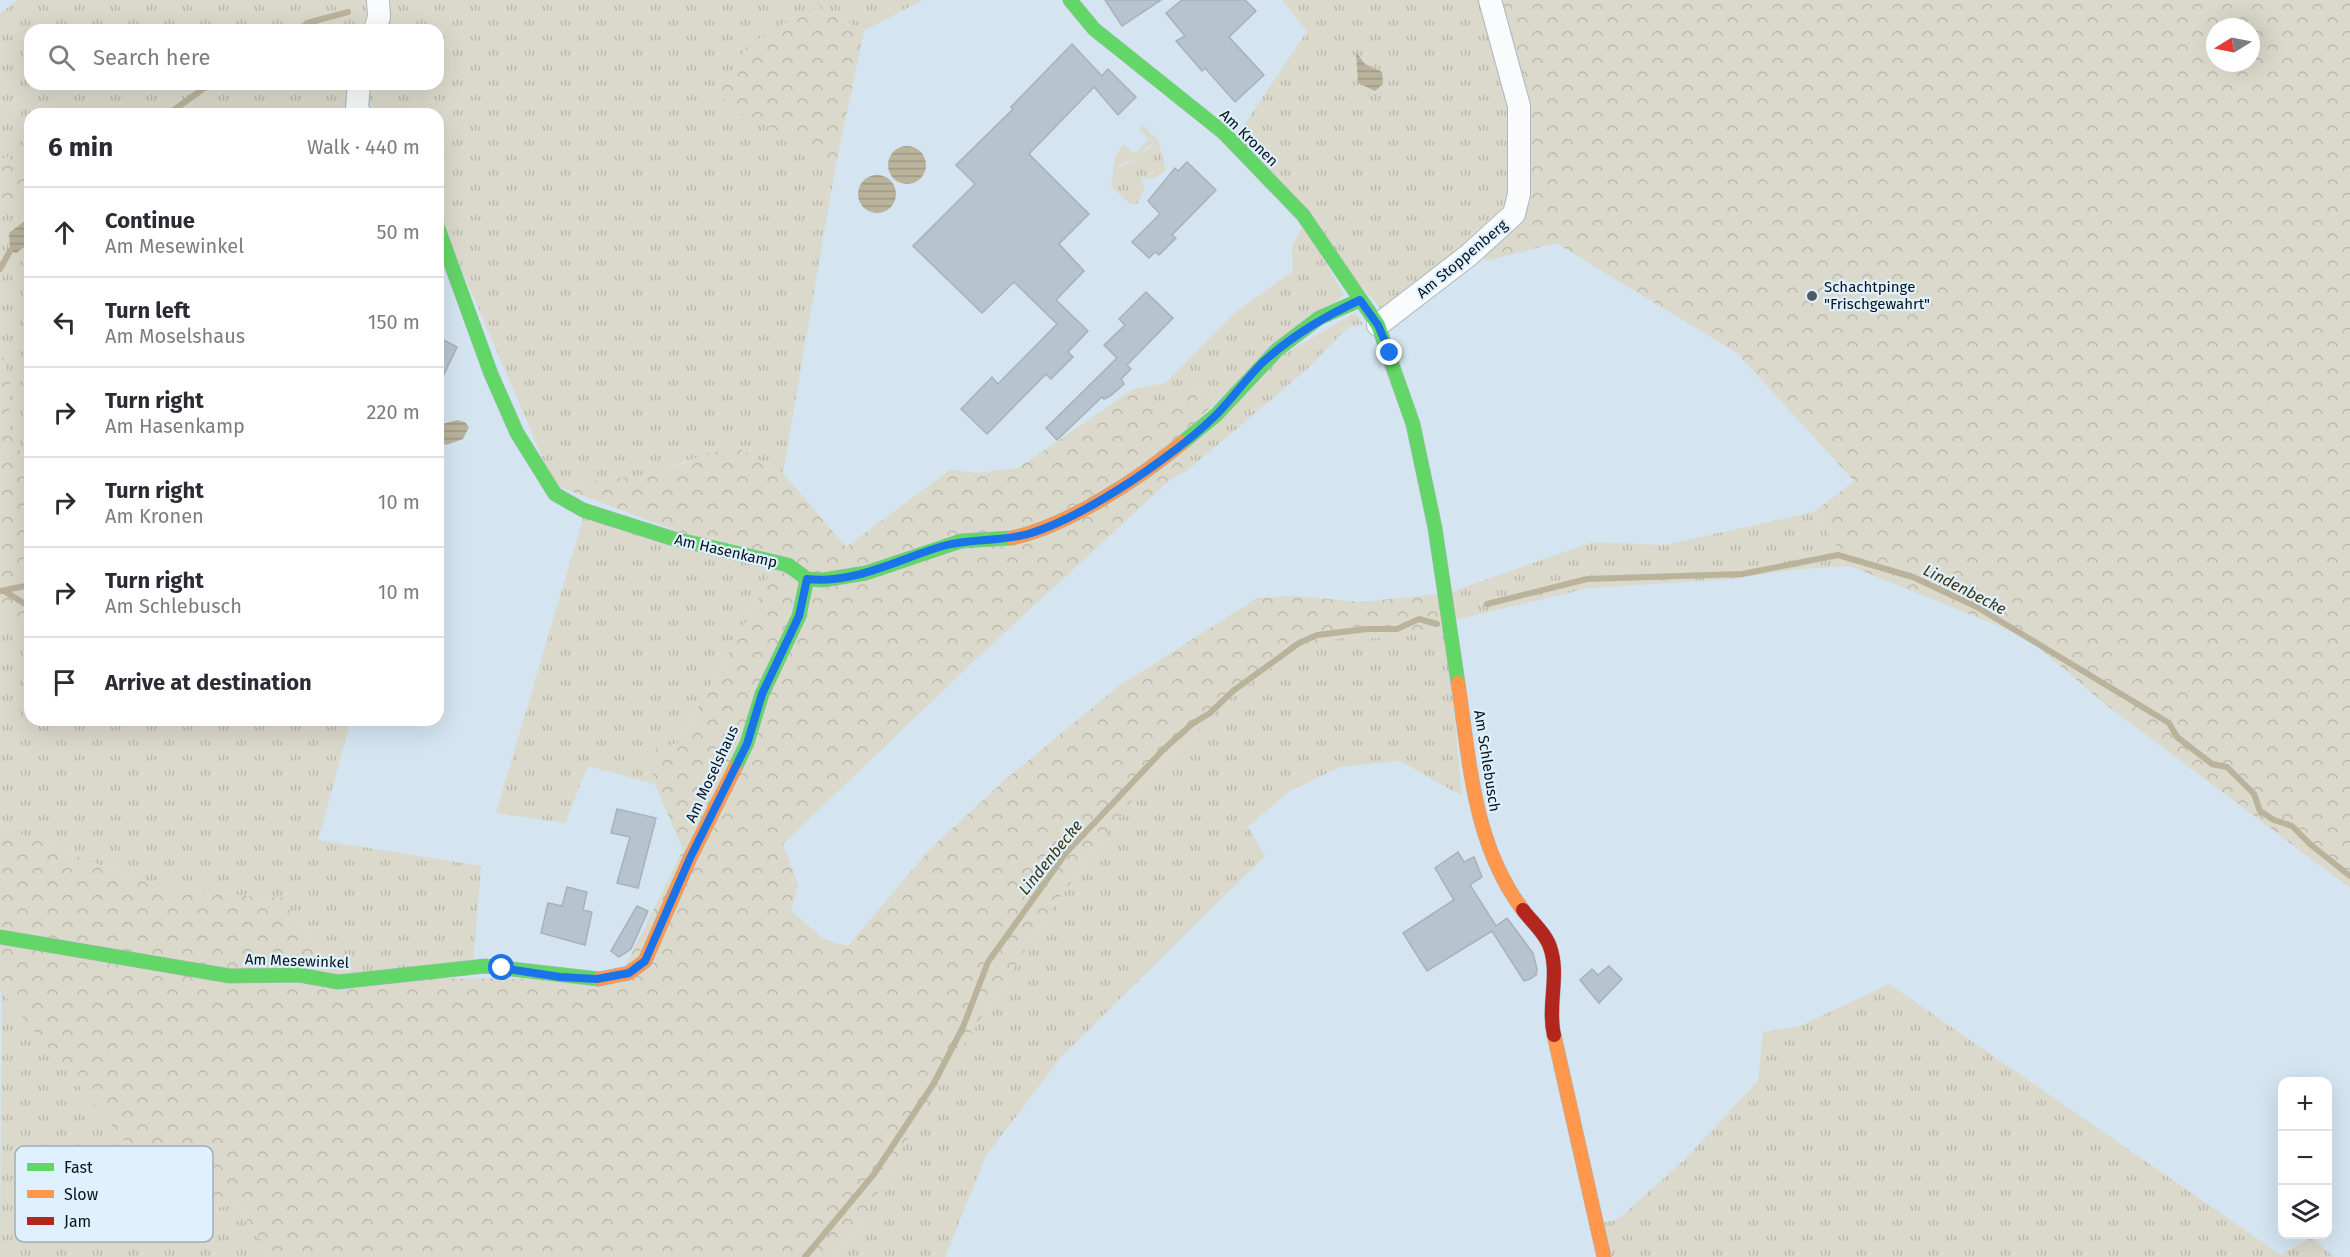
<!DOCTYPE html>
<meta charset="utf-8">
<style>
:root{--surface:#fff;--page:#f2f2f3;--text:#2b2b33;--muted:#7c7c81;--line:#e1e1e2}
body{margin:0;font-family:"Fira Sans",sans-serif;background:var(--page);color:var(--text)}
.controls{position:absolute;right:18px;bottom:18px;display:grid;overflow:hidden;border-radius:12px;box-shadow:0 6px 24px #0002}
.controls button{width:54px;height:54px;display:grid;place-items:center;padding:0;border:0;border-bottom:2px solid var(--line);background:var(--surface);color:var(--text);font:30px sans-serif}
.compass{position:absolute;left:2206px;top:18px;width:54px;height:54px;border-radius:50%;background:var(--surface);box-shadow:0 6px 24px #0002;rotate:260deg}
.stop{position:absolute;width:18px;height:18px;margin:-14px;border:4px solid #1a73e8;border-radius:50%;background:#fff}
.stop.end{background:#1a73e8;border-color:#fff;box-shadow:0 2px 6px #0008}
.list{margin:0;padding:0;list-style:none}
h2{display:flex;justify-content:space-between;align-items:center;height:78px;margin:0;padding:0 24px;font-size:26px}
h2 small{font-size:20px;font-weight:400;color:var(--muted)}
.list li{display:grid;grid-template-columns:39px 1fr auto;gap:18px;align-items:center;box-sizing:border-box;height:90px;padding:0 24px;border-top:2px solid var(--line)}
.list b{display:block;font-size:22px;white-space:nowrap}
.list p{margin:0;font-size:20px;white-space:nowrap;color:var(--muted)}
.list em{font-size:20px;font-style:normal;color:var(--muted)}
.icon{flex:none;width:33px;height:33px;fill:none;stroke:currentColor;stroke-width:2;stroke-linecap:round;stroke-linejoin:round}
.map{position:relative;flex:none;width:2350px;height:1257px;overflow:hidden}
.search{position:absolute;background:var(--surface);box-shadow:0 6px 24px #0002;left:24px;top:24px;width:420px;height:66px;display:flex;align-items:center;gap:15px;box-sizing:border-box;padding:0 21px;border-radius:18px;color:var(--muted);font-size:22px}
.panel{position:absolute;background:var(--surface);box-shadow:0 6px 24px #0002;left:24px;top:108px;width:420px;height:618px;border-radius:18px}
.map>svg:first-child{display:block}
.grass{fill:url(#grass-tufts)}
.forest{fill:url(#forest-crowns);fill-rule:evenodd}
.garden{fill:#dad9cb}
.water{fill:url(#water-rules)}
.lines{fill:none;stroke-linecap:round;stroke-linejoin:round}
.stream{stroke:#b9b39b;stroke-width:6}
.building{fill:#b7c4cd;stroke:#a6b2bb;stroke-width:1.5}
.street-casing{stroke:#aab6c0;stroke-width:24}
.fast-casing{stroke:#aab6c0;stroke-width:15}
.slow-casing{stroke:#aab6c0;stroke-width:15}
.jam-casing{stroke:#aab6c0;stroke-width:15}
.street{stroke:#f9fbfd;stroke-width:22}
.fast{stroke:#63d668;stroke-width:14}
.slow{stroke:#ff974d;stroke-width:14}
.jam{stroke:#b3261e;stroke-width:14}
.route{stroke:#1a73e8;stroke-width:8}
.poi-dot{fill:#4f5c65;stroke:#dff1ff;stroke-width:2}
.labels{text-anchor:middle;stroke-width:4.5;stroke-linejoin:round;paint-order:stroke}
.street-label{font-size:15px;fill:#08131a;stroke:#dff1ff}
.poi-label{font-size:15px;fill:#08131a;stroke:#dff1ff;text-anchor:start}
.water-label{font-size:16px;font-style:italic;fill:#403411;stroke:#dff1ff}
.key{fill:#dff1ff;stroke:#9eaeba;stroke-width:1.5}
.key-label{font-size:16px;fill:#08131a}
</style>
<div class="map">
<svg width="2350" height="1257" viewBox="0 0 2350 1257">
<defs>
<pattern id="grass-tufts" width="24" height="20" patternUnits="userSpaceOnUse" patternTransform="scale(1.5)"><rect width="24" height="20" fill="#dad9cb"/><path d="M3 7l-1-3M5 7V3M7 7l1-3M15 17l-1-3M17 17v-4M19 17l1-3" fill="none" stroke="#bab9ae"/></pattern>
<pattern id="forest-crowns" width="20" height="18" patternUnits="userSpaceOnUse" patternTransform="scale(1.5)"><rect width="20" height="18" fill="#dad9cb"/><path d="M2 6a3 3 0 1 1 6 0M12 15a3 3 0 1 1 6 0" fill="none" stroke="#bab9ae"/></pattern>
<pattern id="water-rules" width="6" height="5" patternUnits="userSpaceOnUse" patternTransform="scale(1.5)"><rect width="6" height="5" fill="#b9b39b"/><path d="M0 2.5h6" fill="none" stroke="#9e9985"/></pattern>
</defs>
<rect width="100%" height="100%" fill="#d4e4f0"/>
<g class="grass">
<path d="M 17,0 L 374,0 L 370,30 L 30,30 L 30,84 L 354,84 L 355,114 L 30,114 L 30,179 L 8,157 L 0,159 L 0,14 Z"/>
<path d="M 382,0 L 922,0 L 864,31 L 819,5 L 796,16 L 748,46 L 816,149 L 836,164 L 783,473 L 738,448 L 685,461 L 663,473 L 554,485 L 438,214 L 438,114 L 368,114 L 366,84 L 438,84 L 438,30 L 379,30 Z"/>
<path d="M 1282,0 L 1484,0 L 1516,105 L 1511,208 L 1382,310 L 1235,139 L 1307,31 Z"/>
<path d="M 1158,140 L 1166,170 L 1153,179 L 1142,177 L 1141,182 L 1145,188 L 1137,204 L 1130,204 L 1111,186 L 1114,167 C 1130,167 1146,150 1158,140 Z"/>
<path d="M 30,201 L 30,473 L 9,426 L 10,379 L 0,346 L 0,218 Z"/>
<path d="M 1304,224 L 1344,295 L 1218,400 L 1200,388 L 1162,414 L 1134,389 L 1166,383 L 1233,314 L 1293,271 L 1292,246 Z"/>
<path d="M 1355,313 L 1363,324 L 1348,327 L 1307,369 L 1188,470 L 1180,450 L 1269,363 Z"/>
<path d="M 1814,512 L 1850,566 L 1799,569 L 1732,579 L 1589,588 L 1454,620 L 1449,593 L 1592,542 L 1665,545 Z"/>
<path d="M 584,515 L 772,567 L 758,601 L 678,743 L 648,751 L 655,784 L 588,766 L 565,823 L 496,813 Z"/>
<path d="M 0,606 L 28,645 L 30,720 L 351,720 L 318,840 L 481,866 L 473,964 L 337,978 L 281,897 L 243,896 L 144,882 L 0,826 Z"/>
<path d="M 1446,624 L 1462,796 L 1400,761 L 1340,767 L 1288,792 L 1248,827 L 1265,856 L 1061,1057 L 986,1156 L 945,1257 L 834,1257 L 858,1228 L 936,1088 L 1055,904 L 1148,779 L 1236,693 L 1298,649 L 1331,639 L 1394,638 Z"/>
<path d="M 1889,984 L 2281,1255 L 2311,1237 L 2334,1257 L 1610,1257 L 1600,1224 L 1620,1218 L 1684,1160 L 1758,1081 L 1763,1032 L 1800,1026 Z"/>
<path d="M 2,989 L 185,1216 L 236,1203 L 272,1257 L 0,1257 Z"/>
</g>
<g class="forest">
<path d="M 1494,0 L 2350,0 L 2350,888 L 2105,704 L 2026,637 L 1850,566 L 1814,512 L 1854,481 L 1737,353 L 1556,243 L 1486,261 L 1481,251 L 1521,207 ZM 2215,27 L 2251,27 L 2251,63 L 2215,63 Z"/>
<path d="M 819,5 L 864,31 L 836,164 L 816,149 L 737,112 L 718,93 L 747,46 L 796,16 Z"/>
<path d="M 8,157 L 30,179 L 30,201 L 0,218 L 0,159 Z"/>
<path d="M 0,346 L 10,379 L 9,426 L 30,473 L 30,654 L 28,645 L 0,606 Z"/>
<path d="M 1200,388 L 1218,400 L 1177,441 L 1188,470 L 1170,480 L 974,661 L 783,844 L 798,885 L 791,911 L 824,939 L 848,946 L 930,849 L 1006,779 L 1116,688 L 1257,598 L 1297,596 L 1361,602 L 1441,594 L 1446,624 L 1394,638 L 1331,639 L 1298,649 L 1236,693 L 1148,779 L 1055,904 L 936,1088 L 858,1228 L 834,1257 L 272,1257 L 236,1203 L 186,1216 L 0,990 L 0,826 L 144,882 L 243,896 L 281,897 L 337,978 L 619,979 L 683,850 L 655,784 L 647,751 L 678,743 L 758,601 L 772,567 L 555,485 L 662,473 L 708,453 L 738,448 L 783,473 L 846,547 L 950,470 L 978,473 L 1018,468 L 1134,389 L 1162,414 Z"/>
</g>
<path class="garden" d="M 1142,125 L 1158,140 L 1144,149 L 1140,157 L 1114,167 L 1116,156 L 1123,144 L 1135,154 L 1149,139 L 1139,129 Z"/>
<g class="water">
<path d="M 1356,52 L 1365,64 L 1382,72 L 1383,84 L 1375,91 L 1358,83 Z"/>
<circle cx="907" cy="165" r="19"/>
<circle cx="877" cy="194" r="19"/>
<path d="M 30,217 L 30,243 L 16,253 L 10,251 L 9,233 Z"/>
<path d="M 457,420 L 465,422 L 469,427 L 463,439 L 446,445 L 438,440 L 438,425 Z"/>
</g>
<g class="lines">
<g class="stream">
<path d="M 300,30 L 307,23 L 348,12"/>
<path d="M 168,114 L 210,84"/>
<path d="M 0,269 L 10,251"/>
<path d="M 0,591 L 30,585"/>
<path d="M 4,591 L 30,607"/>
<path d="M 1487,604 L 1587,579 L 1742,574 L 1838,555 L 1913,577 L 1977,607 L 2169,723 L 2177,737 L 2212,764 L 2227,767 L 2254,794 L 2260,811 L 2274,820 L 2292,826 L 2311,845 L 2350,876"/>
<path d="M 805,1257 L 874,1174 L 934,1083 L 963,1027 L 988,962 L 1066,853 L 1163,750 L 1192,724 L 1210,713 L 1233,691 L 1299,643 L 1317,635 L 1367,629 L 1397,629 L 1419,619 L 1437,624"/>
</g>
</g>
<g class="building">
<path d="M 1105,0 L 1161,0 L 1122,26 Z"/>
<path d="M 1182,0 L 1245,0 L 1256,11 L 1229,37 L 1264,75 L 1235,102 L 1205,68 L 1202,71 L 1176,41 L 1185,36 L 1166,13 Z"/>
<path d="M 1072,44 L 1102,76 L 1108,69 L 1136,97 L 1118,115 L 1094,87 L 1029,154 L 1089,214 L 1059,244 L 1084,271 L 1056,300 L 1088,331 L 1068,352 L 1073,357 L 1051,379 L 1046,374 L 987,434 L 961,409 L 992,377 L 998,384 L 1057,324 L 1014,282 L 982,313 L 913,246 L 975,184 L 956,165 L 1013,109 L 1011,107 Z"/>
<path d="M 1187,162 L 1216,190 L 1172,235 L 1176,238 L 1159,255 L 1155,252 L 1149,258 L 1132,242 L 1160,214 L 1148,201 L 1175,168 L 1178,171 Z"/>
<path d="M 1146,292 L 1173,318 L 1127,365 L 1131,369 L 1121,379 L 1124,384 L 1110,396 L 1104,399 L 1102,397 L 1057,440 L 1046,428 L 1117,358 L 1104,345 L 1125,325 L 1119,319 Z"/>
<path d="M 438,337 L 457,347 L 438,387 Z"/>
<path d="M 617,809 L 656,818 L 638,888 L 617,883 L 630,837 L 611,833 Z"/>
<path d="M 1458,852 L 1464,862 L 1474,857 L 1482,877 L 1470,885 L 1496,926 L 1507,918 L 1533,953 L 1537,969 L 1536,975 L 1530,979 L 1524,981 L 1492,931 L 1427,971 L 1403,933 L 1454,900 L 1435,868 Z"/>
<path d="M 567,887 L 587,892 L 583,910 L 592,912 L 585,945 L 541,933 L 548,903 L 562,906 Z"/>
<path d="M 637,906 L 648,911 L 631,949 L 619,957 L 611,951 Z"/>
<path d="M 1609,966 L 1622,979 L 1599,1003 L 1580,980 L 1592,969 L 1598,975 Z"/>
</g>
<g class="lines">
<g class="street-casing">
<g id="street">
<path d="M 375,30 L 379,17 L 378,0"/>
<path d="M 359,84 L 357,107 L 360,114"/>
<path d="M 1378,325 L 1469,255 L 1514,214 L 1519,194 L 1519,106 L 1490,0"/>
</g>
</g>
<g class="fast-casing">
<g id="fast">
<path d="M 1070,0 L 1094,29 L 1224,133 L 1303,215 L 1378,325 L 1413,424 L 1435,528 L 1458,683"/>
<path d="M 438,228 L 491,374 L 517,433 L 555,494 L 583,510 L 671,538 L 788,565 L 807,579 L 823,580 L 866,573 L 961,541 L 1012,538"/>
<path d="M 1182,443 L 1216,415 L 1277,350 L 1319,318 L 1360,300"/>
<path d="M 735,768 L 747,743 L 762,694 L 799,616 L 807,579"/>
<path d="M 0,937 L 230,976 L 299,975 L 338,982 L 485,966 L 599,979"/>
</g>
</g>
<g class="slow-casing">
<g id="slow">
<path d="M 1012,538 C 1067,526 1139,479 1182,443"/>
<path d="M 1458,683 C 1470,762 1473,844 1523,910"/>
<path d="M 599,979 L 629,973 L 645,961 L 690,858 L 735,768"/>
<path d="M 1554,1035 L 1604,1257"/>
</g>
</g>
<g class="jam-casing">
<path id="jam" d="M 1523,910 C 1531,921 1546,934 1550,947 C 1560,975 1547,1006 1554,1035"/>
</g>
<use href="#street" class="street"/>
<use href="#fast" class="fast"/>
<use href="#slow" class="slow"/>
<use href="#jam" class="jam"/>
</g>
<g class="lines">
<path class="route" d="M 502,968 L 560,977 L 597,979 L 629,973 L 645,961 L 690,858 L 747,744 L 762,694 L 799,616 L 807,579 C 856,584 898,559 943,546 C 971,538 1000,542 1028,534 C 1070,522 1128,485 1163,459 C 1181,446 1200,431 1216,415 C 1232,399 1245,380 1261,364 C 1291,336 1323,317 1360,300 L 1378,325 L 1390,353"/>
</g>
<circle class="poi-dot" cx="1812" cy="296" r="6"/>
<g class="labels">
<g class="street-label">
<text transform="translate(1249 138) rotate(44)" y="5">Am Kronen</text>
<text transform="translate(1462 259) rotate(-40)" y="5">Am Stoppenberg</text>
<text transform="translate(726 551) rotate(13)" y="5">Am Hasenkamp</text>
<text transform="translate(1487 761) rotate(81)" y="5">Am Schlebusch</text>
<text transform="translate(712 774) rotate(-65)" y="5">Am Moselshaus</text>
<text transform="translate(297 961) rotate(2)" y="5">Am Mesewinkel</text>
</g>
<g class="poi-label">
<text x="1824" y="292">Schachtpinge<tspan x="1824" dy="17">"Frischgewahrt"</tspan></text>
</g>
<g class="water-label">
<text transform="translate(1965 589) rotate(27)" y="6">Lindenbecke</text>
<text transform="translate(1050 857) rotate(-51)" y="6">Lindenbecke</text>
</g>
</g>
<rect x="15" y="1146" width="198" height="96" rx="9" class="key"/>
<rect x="27" y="1163" width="27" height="8" fill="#63d668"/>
<rect x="27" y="1190" width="27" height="8" fill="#ff974d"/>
<rect x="27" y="1217" width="27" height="8" fill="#b3261e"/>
<g class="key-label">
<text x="64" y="1173">Fast</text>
<text x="64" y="1200">Slow</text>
<text x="64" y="1227">Jam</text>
</g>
</svg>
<div class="controls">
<button>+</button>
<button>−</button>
<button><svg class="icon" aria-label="layers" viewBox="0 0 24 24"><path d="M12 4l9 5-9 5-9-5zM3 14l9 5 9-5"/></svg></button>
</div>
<svg class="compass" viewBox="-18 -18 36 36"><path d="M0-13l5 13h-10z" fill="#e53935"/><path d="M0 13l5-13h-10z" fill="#7c7c81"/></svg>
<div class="stop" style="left:502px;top:968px"></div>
<div class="stop end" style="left:1390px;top:353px"></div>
<div class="search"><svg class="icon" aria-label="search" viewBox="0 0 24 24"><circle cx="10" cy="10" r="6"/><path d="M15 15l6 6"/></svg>Search here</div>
<section class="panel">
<h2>6 min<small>Walk · 440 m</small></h2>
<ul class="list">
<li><svg class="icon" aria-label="ahead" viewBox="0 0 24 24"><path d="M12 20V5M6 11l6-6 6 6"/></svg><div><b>Continue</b><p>Am Mesewinkel</p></div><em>50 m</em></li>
<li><svg class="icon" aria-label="left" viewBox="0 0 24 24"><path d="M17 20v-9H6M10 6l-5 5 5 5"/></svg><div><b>Turn left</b><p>Am Moselshaus</p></div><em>150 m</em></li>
<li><svg class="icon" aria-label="right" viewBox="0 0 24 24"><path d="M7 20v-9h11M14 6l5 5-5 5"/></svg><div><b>Turn right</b><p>Am Hasenkamp</p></div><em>220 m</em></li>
<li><svg class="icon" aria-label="right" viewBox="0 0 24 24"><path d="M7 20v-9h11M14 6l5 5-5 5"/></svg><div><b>Turn right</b><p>Am Kronen</p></div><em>10 m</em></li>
<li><svg class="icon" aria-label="right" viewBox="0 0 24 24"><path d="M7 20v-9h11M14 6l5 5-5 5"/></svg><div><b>Turn right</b><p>Am Schlebusch</p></div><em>10 m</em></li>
<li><svg class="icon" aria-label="arrive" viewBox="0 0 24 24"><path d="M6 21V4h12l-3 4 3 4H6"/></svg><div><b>Arrive at destination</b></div></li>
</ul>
</section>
</div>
